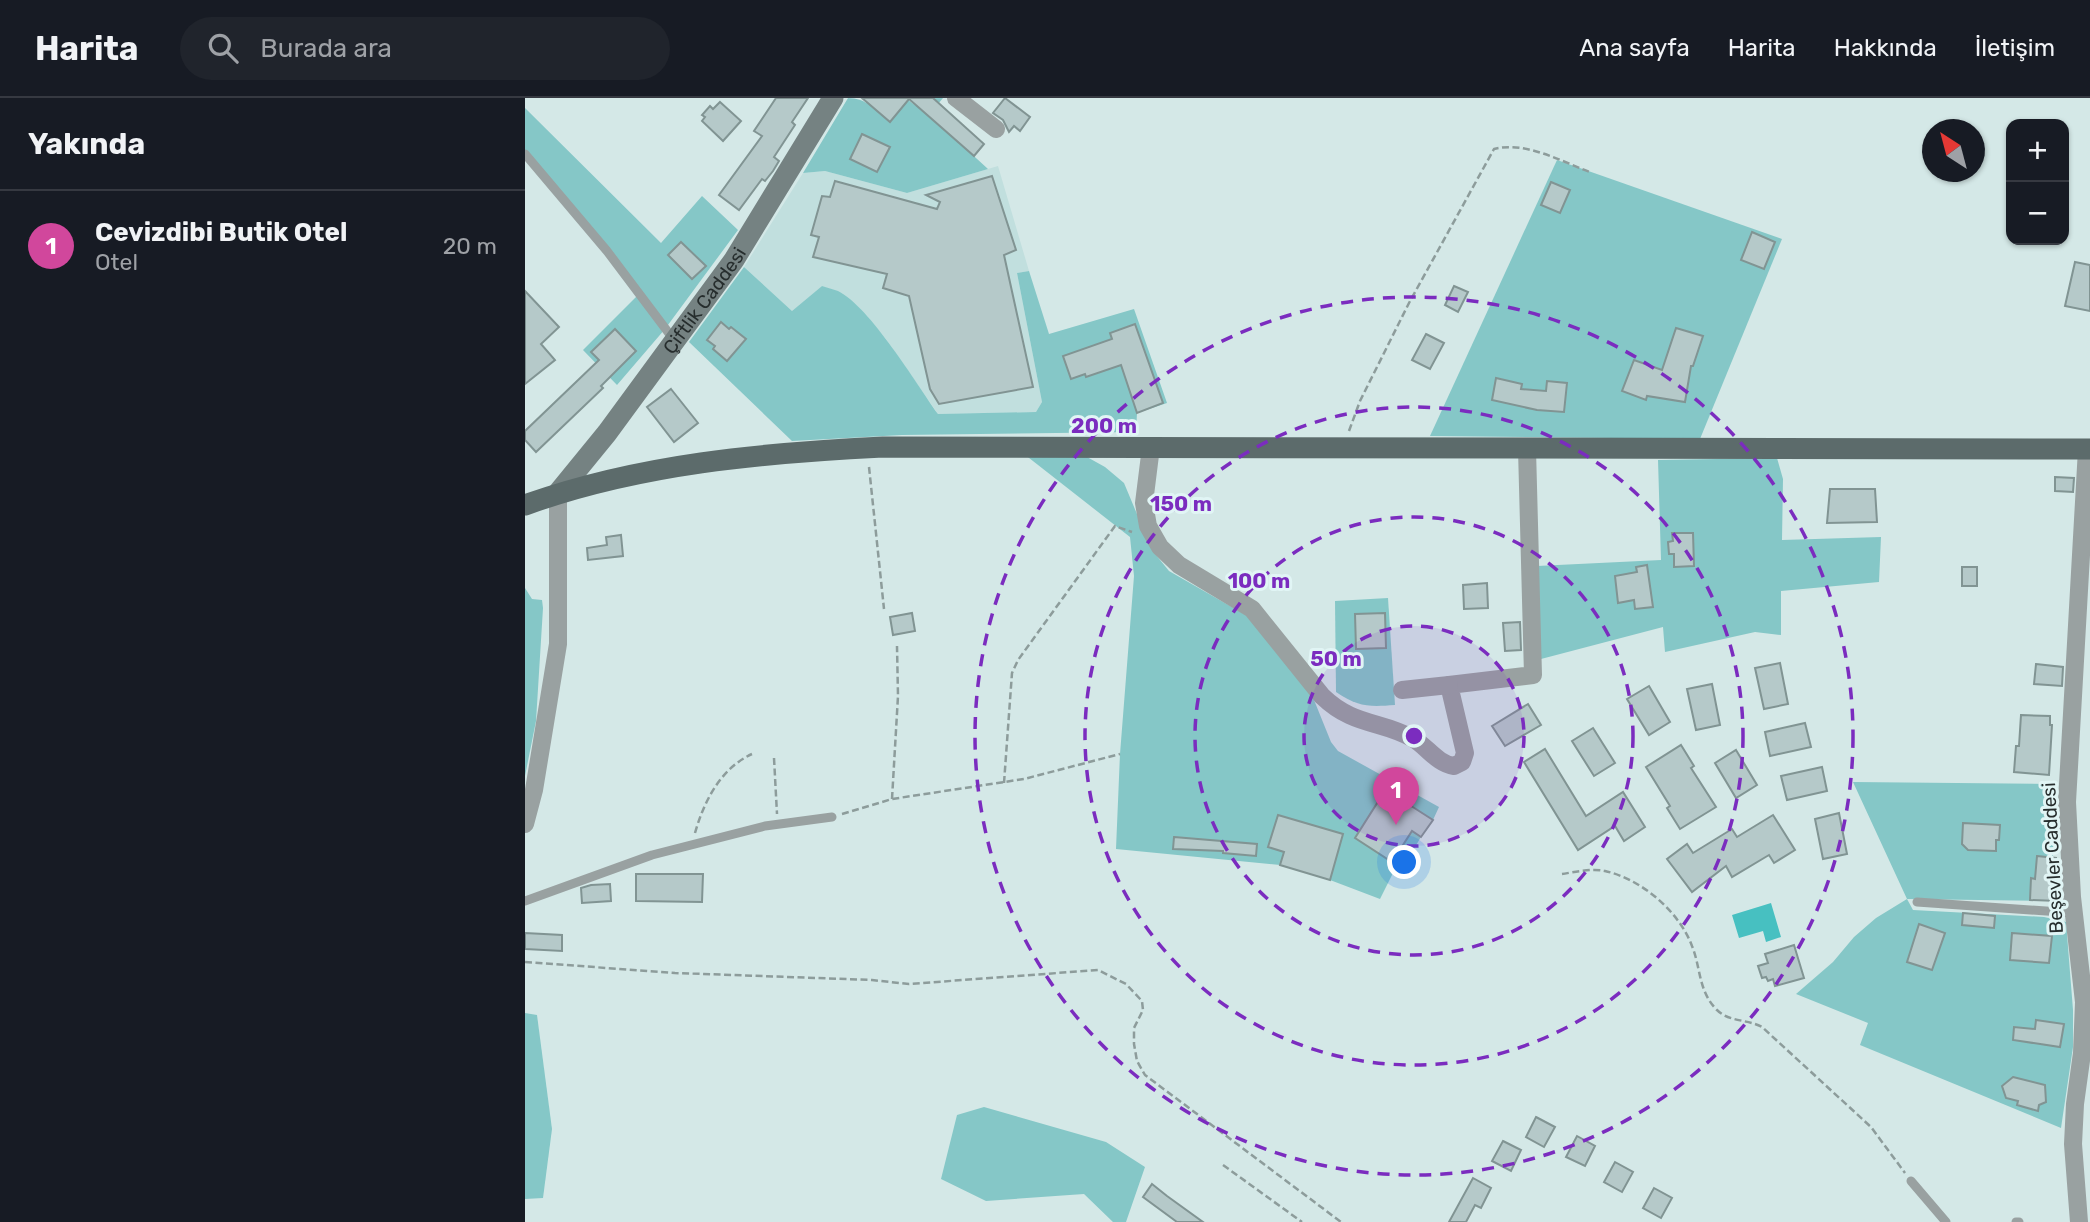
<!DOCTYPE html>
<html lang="tr">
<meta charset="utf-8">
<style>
:root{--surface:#171b24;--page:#20242c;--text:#f1f3f6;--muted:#9ea1a6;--line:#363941;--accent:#ea580c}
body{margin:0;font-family:Rubik,sans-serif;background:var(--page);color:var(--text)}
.controls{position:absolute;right:21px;top:21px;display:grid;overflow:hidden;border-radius:14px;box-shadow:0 2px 5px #0004}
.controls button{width:63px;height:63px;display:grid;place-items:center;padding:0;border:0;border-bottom:2px solid var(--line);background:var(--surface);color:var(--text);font:35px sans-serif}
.compass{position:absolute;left:1397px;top:21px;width:63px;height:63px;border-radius:50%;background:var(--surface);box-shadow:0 2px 5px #0004;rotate:324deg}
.you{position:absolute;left:880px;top:765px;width:24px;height:24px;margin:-18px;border:5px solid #fff;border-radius:50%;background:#1a73e8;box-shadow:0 0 0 10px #1a73e833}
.badge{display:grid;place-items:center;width:46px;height:46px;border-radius:50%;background:var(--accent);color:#fff;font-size:23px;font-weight:700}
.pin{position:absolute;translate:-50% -58px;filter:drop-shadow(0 2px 4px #0008)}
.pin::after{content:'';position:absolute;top:37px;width:24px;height:21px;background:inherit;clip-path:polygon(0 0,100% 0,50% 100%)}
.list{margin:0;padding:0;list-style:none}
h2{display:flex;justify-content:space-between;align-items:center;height:91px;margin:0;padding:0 28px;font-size:30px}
h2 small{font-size:23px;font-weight:400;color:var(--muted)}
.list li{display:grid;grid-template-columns:46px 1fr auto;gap:21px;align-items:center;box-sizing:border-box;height:112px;padding:0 28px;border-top:2px solid var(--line)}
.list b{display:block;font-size:26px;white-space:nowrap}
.list p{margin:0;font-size:23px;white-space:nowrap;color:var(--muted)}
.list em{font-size:23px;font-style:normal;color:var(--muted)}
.icon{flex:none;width:38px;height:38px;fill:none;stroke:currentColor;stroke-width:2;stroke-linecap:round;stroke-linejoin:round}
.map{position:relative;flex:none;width:1565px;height:1124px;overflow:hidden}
header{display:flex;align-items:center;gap:42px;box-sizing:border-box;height:98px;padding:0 35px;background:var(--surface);border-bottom:2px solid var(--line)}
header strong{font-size:33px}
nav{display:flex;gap:38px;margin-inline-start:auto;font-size:24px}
.search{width:490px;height:63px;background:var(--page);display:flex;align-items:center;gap:18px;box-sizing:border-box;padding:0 24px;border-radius:38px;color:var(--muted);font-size:26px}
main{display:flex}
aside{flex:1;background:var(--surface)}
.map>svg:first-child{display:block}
.built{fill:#c1dfde}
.green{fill:#85c7c7}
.water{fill:#47c0c1}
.building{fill:#b5c9c9;stroke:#819493;stroke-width:2}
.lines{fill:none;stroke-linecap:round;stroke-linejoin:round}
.path{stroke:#8d9c9b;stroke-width:2.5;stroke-dasharray:7 3.5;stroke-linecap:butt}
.lane{stroke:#99a1a1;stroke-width:9}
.street{stroke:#99a1a1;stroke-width:18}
.secondary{stroke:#758282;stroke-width:21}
.primary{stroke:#5c6b6b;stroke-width:21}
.ring{fill:none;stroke:#7b2cbf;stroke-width:3.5;stroke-dasharray:12 9}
.labels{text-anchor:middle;stroke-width:6;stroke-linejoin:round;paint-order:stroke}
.street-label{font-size:19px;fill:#262d2d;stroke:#e1f5f5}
.centre{fill:#7b2cbf;stroke:#e1f5f5;stroke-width:3.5}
.ring-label{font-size:21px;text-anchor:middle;font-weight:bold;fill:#7b2cbf;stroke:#e1f5f5;stroke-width:6;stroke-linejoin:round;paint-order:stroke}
</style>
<header>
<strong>Harita</strong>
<div class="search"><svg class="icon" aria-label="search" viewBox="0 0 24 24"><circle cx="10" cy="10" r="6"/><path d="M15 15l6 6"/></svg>Burada ara</div>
<nav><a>Ana sayfa</a><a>Harita</a><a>Hakkında</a><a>İletişim</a></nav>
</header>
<main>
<aside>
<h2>Yakında<small></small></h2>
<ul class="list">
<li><span class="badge" style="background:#d1479c">1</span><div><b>Cevizdibi Butik Otel</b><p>Otel</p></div><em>20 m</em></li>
</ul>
</aside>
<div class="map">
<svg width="1565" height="1124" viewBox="0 0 1565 1124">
<rect width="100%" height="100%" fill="#d4e8e7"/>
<path class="built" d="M 473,68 L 504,173 L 492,175 L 517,304 L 511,314 L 413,316 L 361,241 L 332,208 L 297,188 L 267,213 L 219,169 L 278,75 L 300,73 L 382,95 Z"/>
<g class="green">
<path d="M 323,0 C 341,0 351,12 365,23 L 383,2 L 391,8 L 398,0 L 418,0 L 404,17 L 463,71 L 382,95 L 300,73 L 278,75 Z"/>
<path d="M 0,10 L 136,145 L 177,98 L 213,132 L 140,231 L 92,287 L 58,252 L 114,196 L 0,56 Z"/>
<path d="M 1032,62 L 1257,141 L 1175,341 L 905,338 Z"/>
<path d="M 219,169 L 267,213 L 297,188 C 302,190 308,191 313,193 C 345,209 391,285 413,316 L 511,314 L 517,304 L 492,175 L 504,173 L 524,236 L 609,211 L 642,305 L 612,315 L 611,334 L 377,337 L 267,343 L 164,244 Z"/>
<path d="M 499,356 L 562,359 L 580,369 L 599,385 L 627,452 L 644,473 L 726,520 L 787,597 L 806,644 L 813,653 L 914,709 L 908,722 L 880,704 L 875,711 L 856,699 L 830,740 L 867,764 L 887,733 L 896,739 L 876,772 L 869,773 L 855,801 L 805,782 L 818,736 L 753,717 L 743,749 L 759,754 L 755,767 L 591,751 L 595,656 L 609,478 L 605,439 Z"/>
<path d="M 1252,360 L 1258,381 L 1257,442 L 1356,439 L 1354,484 L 1256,493 L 1256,537 L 1230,534 L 1140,554 L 1138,529 L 1016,561 L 1012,468 L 1136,462 L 1133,362 Z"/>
<path d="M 0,490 L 7,501 L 17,502 L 18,510 L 11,623 L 0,678 Z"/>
<path d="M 863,500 L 870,607 C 844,609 833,609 811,594 L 810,503 Z"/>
<path d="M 1328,684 L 1528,686 L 1528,759 L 1525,803 L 1382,801 L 1388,812 L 1519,819 L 1541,824 L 1548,912 L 1548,949 L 1536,1030 L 1335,947 L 1343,925 L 1271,896 L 1308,864 L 1329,839 L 1351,820 L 1382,801 Z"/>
<path d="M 0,915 L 12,917 L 27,1031 L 18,1100 L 0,1101 Z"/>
<path d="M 459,1009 L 581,1044 L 620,1069 L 601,1124 L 588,1124 L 559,1096 L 461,1103 L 416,1081 L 432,1017 Z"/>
</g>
<path class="water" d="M 1246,805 L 1256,839 L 1241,844 L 1238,833 L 1214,840 L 1207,817 Z"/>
<g class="building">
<path d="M 251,0 L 283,0 L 267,24 L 270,27 L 249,59 L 254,63 L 248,73 L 240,83 L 237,81 L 214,112 L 194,97 L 237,38 L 229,33 Z"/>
<path d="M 337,0 L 408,0 L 459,46 L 449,58 L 384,1 L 365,24 Z"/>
<path d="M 480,0 L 505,19 L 495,33 L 489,28 L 484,34 L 478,22 L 468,15 Z"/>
<path d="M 195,4 L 216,23 L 198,43 L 177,23 L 180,19 L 177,17 L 185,8 L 188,11 Z"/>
<path d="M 337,36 L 365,49 L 352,74 L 325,61 Z"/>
<path d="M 467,78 L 491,152 L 479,157 L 508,289 L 414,306 L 405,291 L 384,198 L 358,190 L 362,176 L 288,159 L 294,139 L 286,137 L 297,98 L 305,99 L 310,83 L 412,111 L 415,104 L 401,97 Z"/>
<path d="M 1026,84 L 1045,92 L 1035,115 L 1016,107 Z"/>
<path d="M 1227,134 L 1250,144 L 1239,171 L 1216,162 Z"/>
<path d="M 156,144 L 181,168 L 167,181 L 143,157 Z"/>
<path d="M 1550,164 L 1565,167 L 1565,213 L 1540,208 Z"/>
<path d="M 929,188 L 943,194 L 933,214 L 920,207 Z"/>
<path d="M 0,193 L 34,229 L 16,246 L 30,262 L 0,286 Z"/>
<path d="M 196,224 L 204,231 L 206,229 L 221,241 L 202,263 L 188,251 L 190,248 L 182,242 Z"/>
<path d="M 610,226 L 638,305 L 612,315 L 596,267 L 561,279 L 560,276 L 546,281 L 538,258 L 587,241 L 585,235 Z"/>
<path d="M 1151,230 L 1178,238 L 1168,268 L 1166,268 L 1160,304 L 1122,298 L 1121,302 L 1097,293 L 1109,262 L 1137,272 Z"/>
<path d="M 90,231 L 111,253 L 76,288 L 78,290 L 11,354 L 0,342 L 0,333 L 74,262 L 66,254 Z"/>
<path d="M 901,236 L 919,245 L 905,271 L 887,262 Z"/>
<path d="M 971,280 L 997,286 L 996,291 L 1021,293 L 1022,283 L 1042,285 L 1039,314 L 1012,312 L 967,302 Z"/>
<path d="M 146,291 L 173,325 L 149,344 L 122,309 Z"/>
<path d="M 1530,379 L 1549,380 L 1548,394 L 1530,393 Z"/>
<path d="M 1305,391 L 1350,391 L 1352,424 L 1302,425 Z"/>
<path d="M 1147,435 L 1168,435 L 1169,468 L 1149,469 L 1149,456 L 1144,456 L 1143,444 L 1148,443 Z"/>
<path d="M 96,437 L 98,458 L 63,462 L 62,450 L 82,447 L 81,439 Z"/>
<path d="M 1122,467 L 1128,509 L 1110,511 L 1109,502 L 1093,505 L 1090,478 L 1112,474 L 1111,469 Z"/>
<rect x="1437" y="469" width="15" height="19"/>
<path d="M 962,485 L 963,510 L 939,511 L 938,487 Z"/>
<path d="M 387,515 L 390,533 L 368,537 L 365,519 Z"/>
<path d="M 860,515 L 861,550 L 831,551 L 830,516 Z"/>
<path d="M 995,524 L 996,552 L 980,553 L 978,525 Z"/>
<path d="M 1255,565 L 1263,606 L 1239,611 L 1230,570 Z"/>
<path d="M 1511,566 L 1538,569 L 1537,588 L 1509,586 Z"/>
<path d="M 1187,586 L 1195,627 L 1171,632 L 1162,591 Z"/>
<path d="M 1124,588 L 1145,624 L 1124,637 L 1102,601 Z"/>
<path d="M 1003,606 L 1016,627 L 980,648 L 967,628 Z"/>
<path d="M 1496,617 L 1525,618 L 1525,627 L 1527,627 L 1524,677 L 1489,674 L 1491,648 L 1494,648 Z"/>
<path d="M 1280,625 L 1286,649 L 1245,658 L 1240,634 Z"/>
<path d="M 1068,630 L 1090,665 L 1069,678 L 1047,643 Z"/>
<path d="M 1156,647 L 1169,668 L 1166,670 L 1191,709 L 1155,731 L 1142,710 L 1145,708 L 1121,669 Z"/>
<path d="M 1020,651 L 1061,718 L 1098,694 L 1120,729 L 1099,743 L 1090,728 L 1053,752 L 999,664 Z"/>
<path d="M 1211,652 L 1232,687 L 1211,700 L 1190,665 Z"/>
<path d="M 1297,669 L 1302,693 L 1262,702 L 1256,678 Z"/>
<path d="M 856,699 L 875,711 L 880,704 L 908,722 L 896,739 L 887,733 L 867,764 L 830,740 Z"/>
<path d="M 1314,715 L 1322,756 L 1298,761 L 1290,721 Z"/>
<path d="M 753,717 L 818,736 L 805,782 L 755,767 L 759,754 L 743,749 Z"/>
<path d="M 1248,717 L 1270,752 L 1249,765 L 1244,757 L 1207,779 L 1201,768 L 1167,794 L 1142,761 L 1162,746 L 1168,755 L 1207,731 L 1212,739 Z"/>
<path d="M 1438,725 L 1475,727 L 1474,742 L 1471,742 L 1471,753 L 1443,752 L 1437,746 Z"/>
<path d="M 649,739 L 732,746 L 731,758 L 698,755 L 698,753 L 648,751 Z"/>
<path d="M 1512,758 L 1531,760 L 1530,781 L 1534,781 L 1533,803 L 1505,802 L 1506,780 L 1510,781 Z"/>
<path d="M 111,776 L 178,776 L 177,804 L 111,803 Z"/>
<path d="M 85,786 L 86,803 L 57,805 L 56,790 L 66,787 Z"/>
<path d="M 1438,815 L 1470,818 L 1469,830 L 1437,827 Z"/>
<path d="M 1394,826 L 1420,835 L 1407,872 L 1382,864 Z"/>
<path d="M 0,835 L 37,837 L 37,853 L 0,851 Z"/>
<path d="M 1487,835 L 1527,838 L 1524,865 L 1485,862 Z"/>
<path d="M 1269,847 L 1279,880 L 1250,888 L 1248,881 L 1243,883 L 1241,879 L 1237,880 L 1233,868 L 1243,865 L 1240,856 Z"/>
<path d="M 1511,922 L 1539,926 L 1535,949 L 1488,942 L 1489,929 L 1510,931 Z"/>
<path d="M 1488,979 L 1520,987 L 1521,1004 L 1514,1007 L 1513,1013 L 1492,1007 L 1493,1003 L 1481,1000 L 1477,988 Z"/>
<path d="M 1011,1019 L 1030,1029 L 1019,1049 L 1001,1039 Z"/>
<path d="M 1052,1038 L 1070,1048 L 1060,1068 L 1041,1059 Z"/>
<path d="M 978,1043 L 996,1052 L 986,1073 L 967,1063 Z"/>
<path d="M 1090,1064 L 1108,1074 L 1097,1094 L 1079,1084 Z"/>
<path d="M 948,1080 L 966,1090 L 956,1110 L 950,1107 L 941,1124 L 924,1124 Z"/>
<path d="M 627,1086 L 642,1098 L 678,1124 L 652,1124 L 618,1099 Z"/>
<path d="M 1129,1090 L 1147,1100 L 1136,1120 L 1118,1110 Z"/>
</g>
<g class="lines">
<g class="path">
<path d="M 824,333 L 835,303 L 884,205 L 969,51 C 1001,43 1035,63 1065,74"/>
<path d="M 344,369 L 359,511"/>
<path d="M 249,660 L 252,716"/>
<path d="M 479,685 L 487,575 L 493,562 L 590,428 L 607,434"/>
<path d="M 367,701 L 373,598 L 372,548"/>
<path d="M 317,716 L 367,701 L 499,681 L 595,656"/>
<path d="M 170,735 C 179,703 196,670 227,656"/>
<path d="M 1037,776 C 1050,774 1067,770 1080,773 C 1116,781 1154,813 1167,848 C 1176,870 1173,893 1192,912 C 1204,924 1222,921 1237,929 L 1346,1029 L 1380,1075"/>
<path d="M 0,864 L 150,875 L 347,882 L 384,886 L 573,872 L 601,886 L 617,903 L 618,912 L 609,930 L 609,946 L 612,963 L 620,977 L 816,1124"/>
<path d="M 698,1067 L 777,1124"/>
</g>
<g class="lane">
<path d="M 0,56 L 82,153 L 149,242"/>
<path d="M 0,803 L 127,757 L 240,728 L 307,719"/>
<path d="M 1392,804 L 1549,815"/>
<path d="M 1386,1083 L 1421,1124"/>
<path d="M 1491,1124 L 1494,1124"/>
</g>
<g class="street">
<path d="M 431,0 L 471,31"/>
<path d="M 626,349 L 619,405 L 623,428 L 635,449 L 654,467 L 727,511 L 797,598 C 829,629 856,622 889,641 C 903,650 913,666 929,668 L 937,664 L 940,655 L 924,587 L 1008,577 L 1002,351"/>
<path d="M 877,592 L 924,587"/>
<path d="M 0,726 L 9,692 L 33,546 L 33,395"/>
<path d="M 1554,1124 L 1548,1046 L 1550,1006 L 1557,955 L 1559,904 L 1547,799 L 1542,704 L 1562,351"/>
</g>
<path class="secondary" id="s1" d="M 33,395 L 82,335 L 209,162 L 308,0"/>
<path class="primary" d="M 0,407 C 114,366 237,355 358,349 L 1565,351"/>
</g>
<circle cx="889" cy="638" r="110" fill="#7b2cbf" fill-opacity=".12"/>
<g class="ring">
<circle cx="889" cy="638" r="110"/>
<circle cx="889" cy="638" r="219"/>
<circle cx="889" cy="638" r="329"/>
<circle cx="889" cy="638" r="439"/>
</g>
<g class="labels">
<g class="street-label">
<text dy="7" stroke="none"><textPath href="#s1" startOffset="242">Çiftlik Caddesi</textPath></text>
<text transform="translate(1527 760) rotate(-93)" y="7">Beşevler Caddesi</text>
</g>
</g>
<circle cx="889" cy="638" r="10" class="centre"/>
<g class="ring-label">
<text x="579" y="335">200 m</text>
<text x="656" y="413">150 m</text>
<text x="734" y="490">100 m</text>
<text x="811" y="568">50 m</text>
</g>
</svg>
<div class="controls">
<button>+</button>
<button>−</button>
</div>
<svg class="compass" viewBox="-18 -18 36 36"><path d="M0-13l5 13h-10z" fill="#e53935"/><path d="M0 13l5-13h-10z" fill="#9ea1a6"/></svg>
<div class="you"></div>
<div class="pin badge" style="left:871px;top:727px;background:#d1479c">1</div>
</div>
</main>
